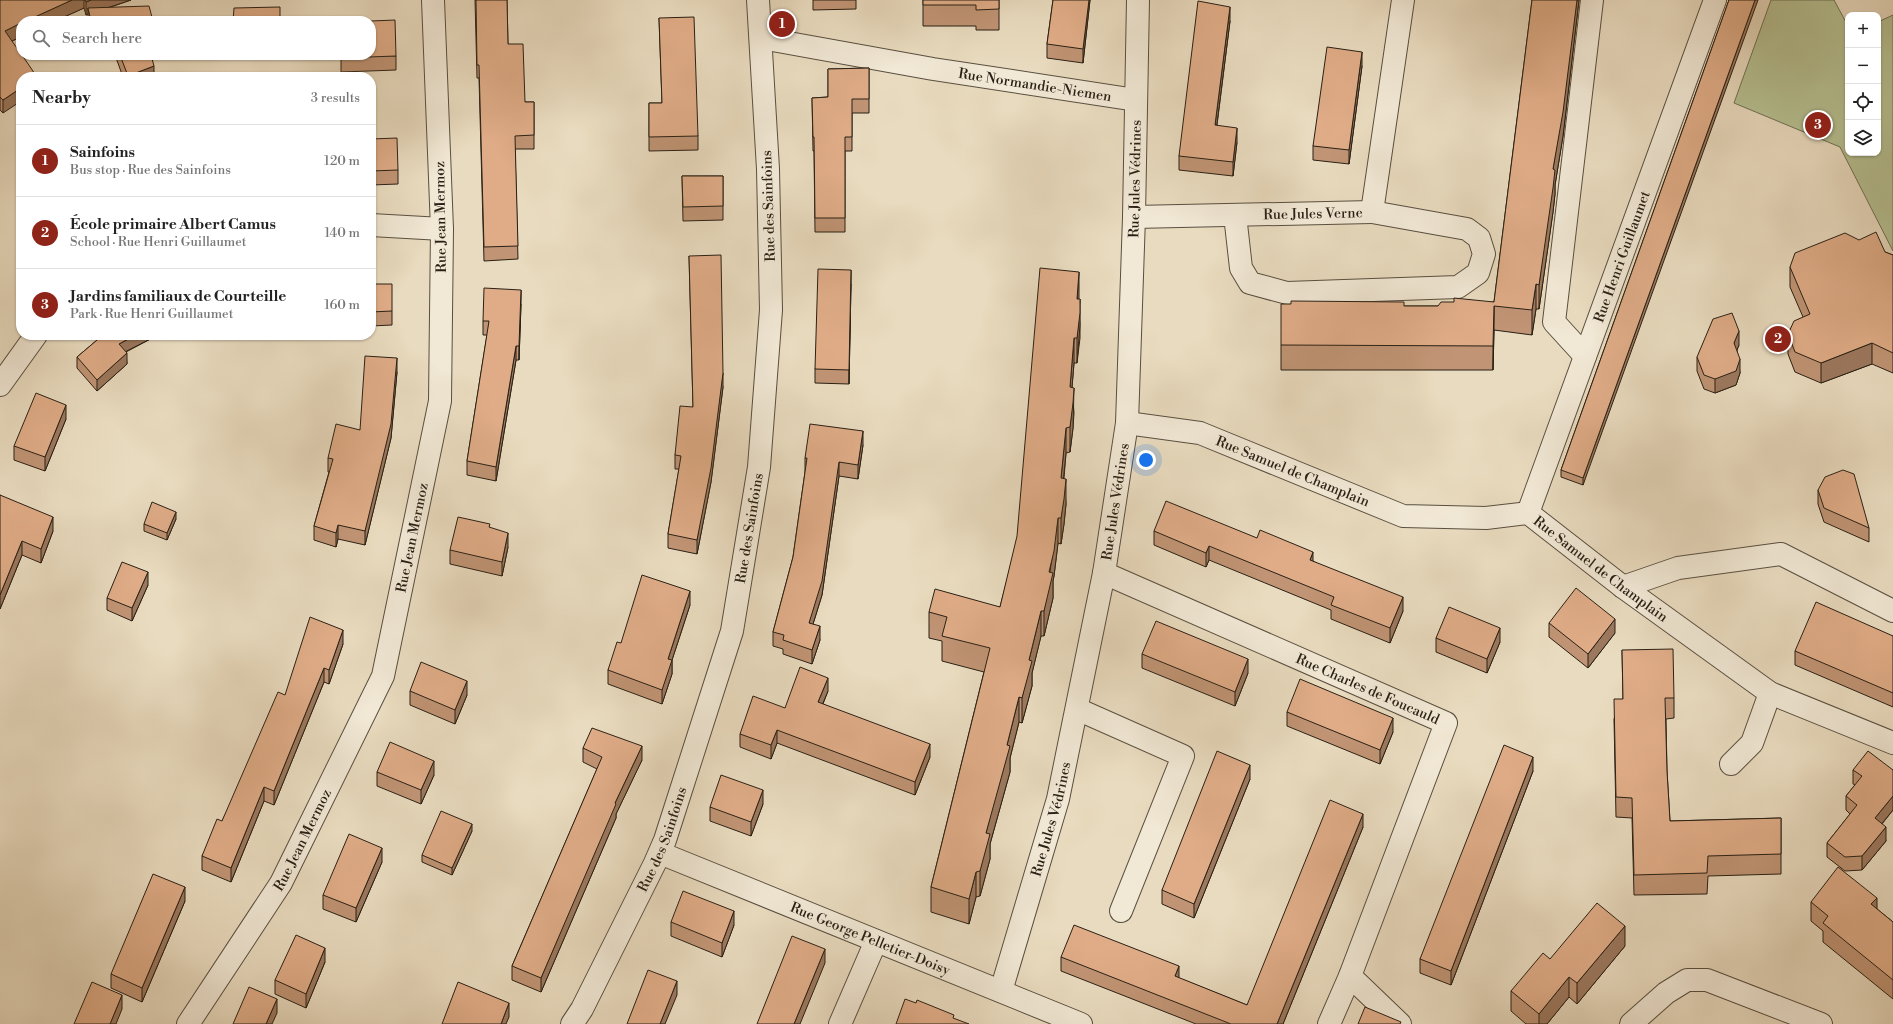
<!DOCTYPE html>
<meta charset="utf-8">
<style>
:root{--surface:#fff;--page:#f2f2f2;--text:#222;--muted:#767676;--line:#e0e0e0;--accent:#8f2418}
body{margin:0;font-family:"Libre Bodoni",serif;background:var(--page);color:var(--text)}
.controls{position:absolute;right:12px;top:12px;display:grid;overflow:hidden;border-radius:8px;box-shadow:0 1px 3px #0004}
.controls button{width:36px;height:36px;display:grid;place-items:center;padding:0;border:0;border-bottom:1px solid var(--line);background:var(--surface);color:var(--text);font:20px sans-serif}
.you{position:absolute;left:1146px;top:460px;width:14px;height:14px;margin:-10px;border:3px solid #fff;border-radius:50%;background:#1a73e8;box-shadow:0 0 0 6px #1a73e833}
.badge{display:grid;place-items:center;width:26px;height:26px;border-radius:50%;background:var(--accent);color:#fff;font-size:13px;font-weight:700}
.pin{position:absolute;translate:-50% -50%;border:2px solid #fff;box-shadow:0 1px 4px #0006}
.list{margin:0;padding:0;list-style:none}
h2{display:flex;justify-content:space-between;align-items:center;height:52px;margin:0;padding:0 16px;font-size:17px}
h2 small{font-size:13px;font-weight:400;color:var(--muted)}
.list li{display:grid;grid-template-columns:26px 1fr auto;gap:12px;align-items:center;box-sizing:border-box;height:72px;padding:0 16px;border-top:1px solid var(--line)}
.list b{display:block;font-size:15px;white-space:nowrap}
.list p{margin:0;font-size:13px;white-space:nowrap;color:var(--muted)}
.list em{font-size:13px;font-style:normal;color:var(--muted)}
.icon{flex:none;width:22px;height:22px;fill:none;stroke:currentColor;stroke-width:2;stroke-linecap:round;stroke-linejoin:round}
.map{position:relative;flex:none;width:1893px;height:1024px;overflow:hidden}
.search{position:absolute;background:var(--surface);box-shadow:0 1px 3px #0004;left:16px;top:16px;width:360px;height:44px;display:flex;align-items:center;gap:10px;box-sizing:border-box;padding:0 14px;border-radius:16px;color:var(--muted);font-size:15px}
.panel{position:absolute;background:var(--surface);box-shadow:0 1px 3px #0004;left:16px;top:72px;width:360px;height:268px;border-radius:16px}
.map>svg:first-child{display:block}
.green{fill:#b6c092;stroke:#707054}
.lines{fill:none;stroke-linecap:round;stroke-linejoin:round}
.minor-casing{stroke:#594f40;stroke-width:24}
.minor{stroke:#f1e8d5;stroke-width:22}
.wall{fill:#c09474;stroke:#292015}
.shaded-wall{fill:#9c785e;stroke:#292015}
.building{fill:#dfac87;stroke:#292015}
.labels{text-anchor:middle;stroke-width:3;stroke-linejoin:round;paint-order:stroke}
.street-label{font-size:14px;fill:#292015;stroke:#f1e8d5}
</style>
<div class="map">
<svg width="1893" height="1024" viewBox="0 0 1893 1024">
<rect width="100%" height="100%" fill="#e9dbbf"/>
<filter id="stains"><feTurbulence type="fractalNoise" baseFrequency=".005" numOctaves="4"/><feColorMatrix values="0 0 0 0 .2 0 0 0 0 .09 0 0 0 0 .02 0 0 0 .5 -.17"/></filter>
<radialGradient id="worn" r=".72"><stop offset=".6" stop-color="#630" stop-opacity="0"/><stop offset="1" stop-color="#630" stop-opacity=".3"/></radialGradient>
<path class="green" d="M 1771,0 L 1834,0 L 1848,26 L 1848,153 L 1878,153 L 1878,22 L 1893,15 L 1893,251 L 1840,147 L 1734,103 Z"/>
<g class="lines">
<g class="minor-casing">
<g id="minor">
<path id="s1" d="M 761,38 L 933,69 L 1136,100"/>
<path d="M 1235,215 L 1241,268 L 1250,283 L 1287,293 L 1458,287 L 1478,273 L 1484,254 L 1479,238 L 1467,229 L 1372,212"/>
<path id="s2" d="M 1134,217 L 1372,212 L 1403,0"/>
<path d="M 371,225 L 442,229"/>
<path d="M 1585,356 L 1554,322 L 1592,0"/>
<path d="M 0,385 L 36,335"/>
<path id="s3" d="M 1127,423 L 1200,433 L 1403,516 L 1486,518 L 1528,513 L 1623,587 L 1770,693 L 1893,743"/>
<path id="s4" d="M 1528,513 L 1715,0"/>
<path id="s5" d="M 1104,573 L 1446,723 L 1350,976 L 1329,1024"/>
<path d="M 1623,587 L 1678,568 L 1781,554 L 1893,611"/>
<path d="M 1077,709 L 1183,756 L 1121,911"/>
<path d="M 1731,764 L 1752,743 L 1770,693"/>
<path id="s6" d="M 660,853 L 1081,1024"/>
<path d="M 1350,976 L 1400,1024"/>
<path id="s7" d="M 1001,991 L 1058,799 L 1104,573 L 1127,423 L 1134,217 L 1138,0"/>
<path id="s8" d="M 188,1024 L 281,883 L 383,676 L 440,401 L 442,229 L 433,0"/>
<path id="s9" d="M 572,1024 L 582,1009 L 655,863 L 665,840 L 732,631 L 759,467 L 771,310 L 768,169 L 758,0"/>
<path d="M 840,1024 L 876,941"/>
<path d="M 1631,1024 L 1666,993 L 1687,980 L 1707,980 L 1821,1024"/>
</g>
</g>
<use href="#minor" class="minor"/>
</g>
<g class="wall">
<path d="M 0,0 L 131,0 L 108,8 L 153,21 L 88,21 L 88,14 L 86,15 L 84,8 L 55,21 L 21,21 L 21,37 L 12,41 L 3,113 L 0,110 Z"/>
<path d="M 475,0 L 507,0 L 508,44 L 525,102 L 534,102 L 534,149 L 515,149 L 518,259 L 484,261 L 479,78 L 477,78 Z"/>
<path d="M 813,0 L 856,0 L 856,9 L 813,10 Z"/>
<path d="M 923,0 L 999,0 L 999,30 L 976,30 L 976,26 L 923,26 Z"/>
<path d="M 1053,0 L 1090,0 L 1083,63 L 1047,58 L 1047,44 Z"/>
<path d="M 1532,0 L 1579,0 L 1563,136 L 1555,185 L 1555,194 L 1553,212 L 1539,309 L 1536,309 L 1532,335 L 1494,330 L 1493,370 L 1281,370 L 1281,345 L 1404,306 L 1438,306 L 1494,302 Z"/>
<path d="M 1729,0 L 1583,485 L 1561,477 L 1561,470 Z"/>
<path d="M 659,18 L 698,136 L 698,150 L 649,151 L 649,103 L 662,103 Z"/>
<path d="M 1230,21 L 1217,125 L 1237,142 L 1233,176 L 1179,170 L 1179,156 Z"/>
<path d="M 115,55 L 151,55 L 154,77 L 123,77 Z"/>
<path d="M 341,55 L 371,55 L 396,56 L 396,70 L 341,72 Z"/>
<path d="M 1362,66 L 1349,164 L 1313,160 L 1313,146 Z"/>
<path d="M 869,68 L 869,113 L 852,113 L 852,151 L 845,151 L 845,232 L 815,232 L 814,151 L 813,151 L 812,98 L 828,97 L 828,69 Z"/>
<path d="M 371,139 L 398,170 L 398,184 L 371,185 Z"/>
<path d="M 682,176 L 723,176 L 723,220 L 683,221 Z"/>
<path d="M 1885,252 L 1893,255 L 1893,373 L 1872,364 L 1821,383 L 1795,372 L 1788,354 L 1788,334 L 1803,317 L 1790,287 L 1790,267 Z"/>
<path d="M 689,256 L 723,387 L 711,482 L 697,554 L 668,548 L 668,534 L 679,469 L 675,469 L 675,455 L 693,407 Z"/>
<path d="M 371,284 L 392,311 L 392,325 L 371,326 Z"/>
<path d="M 851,284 L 849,384 L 815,383 L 815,369 Z"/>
<path d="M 1079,299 L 1080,325 L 1080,338 L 1077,363 L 1074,363 L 1072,387 L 1074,413 L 1073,428 L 1070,452 L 1066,453 L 1064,478 L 1066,504 L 1064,524 L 1061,544 L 1058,543 L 1054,576 L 1053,581 L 1053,598 L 1044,636 L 1041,636 L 1032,673 L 1032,686 L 1022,723 L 1019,722 L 1010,758 L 1010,772 L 990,844 L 990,859 L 980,896 L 976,897 L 969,924 L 931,912 L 931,887 L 984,672 L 942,661 L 942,641 L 929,638 L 929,612 L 1000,607 Z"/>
<path d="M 521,304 L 519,360 L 516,360 L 496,481 L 467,475 L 467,461 L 487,335 L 483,335 L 483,321 Z"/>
<path d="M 103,335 L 158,335 L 126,352 L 127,364 L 97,391 L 77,368 L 77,357 Z"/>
<path d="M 1739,345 L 1737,350 L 1740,373 L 1736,385 L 1715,393 L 1704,389 L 1697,371 L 1697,357 Z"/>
<path d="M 397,372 L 391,438 L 365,545 L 338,539 L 336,547 L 314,540 L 314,526 L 329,472 L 328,472 L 328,458 L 360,430 Z"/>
<path d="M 66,419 L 45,471 L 14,460 L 14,446 Z"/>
<path d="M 863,445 L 858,479 L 839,476 L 822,595 L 813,624 L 820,640 L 812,664 L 783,654 L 783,649 L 773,646 L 773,632 L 793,557 L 805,472 L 805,458 Z"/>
<path d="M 1818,490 L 1869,528 L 1869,542 L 1824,522 L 1818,504 Z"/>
<path d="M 0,495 L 53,531 L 41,563 L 22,555 L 0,609 Z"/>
<path d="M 176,519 L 167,540 L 144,531 L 144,524 Z"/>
<path d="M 490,527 L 508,547 L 502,576 L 450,564 L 450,550 Z"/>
<path d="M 1154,531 L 1313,561 L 1403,611 L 1390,643 L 1331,619 L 1331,610 L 1209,560 L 1206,567 L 1154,545 Z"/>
<path d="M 148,585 L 132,621 L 107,610 L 107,598 Z"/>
<path d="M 690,605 L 672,660 L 672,674 L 662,704 L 608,684 L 608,670 L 621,643 Z"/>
<path d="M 1549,623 L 1615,633 L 1588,668 L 1549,637 Z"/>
<path d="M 1893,636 L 1893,707 L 1795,665 L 1795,651 Z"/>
<path d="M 1436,638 L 1500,642 L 1487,673 L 1436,652 Z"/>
<path d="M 343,644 L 329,684 L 324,682 L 274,805 L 264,801 L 231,882 L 202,870 L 202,856 L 222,821 L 285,695 Z"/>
<path d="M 1622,650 L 1674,698 L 1674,718 L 1666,719 L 1667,771 L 1670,821 L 1781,818 L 1781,874 L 1708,876 L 1707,894 L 1634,895 L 1632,818 L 1616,817 L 1614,719 L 1623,699 Z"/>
<path d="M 1142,654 L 1248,673 L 1235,706 L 1142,668 Z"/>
<path d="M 410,691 L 467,695 L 455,724 L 410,705 Z"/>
<path d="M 828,691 L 823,704 L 930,757 L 915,795 L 777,743 L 771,759 L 740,747 L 740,734 L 785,708 Z"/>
<path d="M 1287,712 L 1393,732 L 1380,764 L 1287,726 Z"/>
<path d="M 583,748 L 642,760 L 616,814 L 616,818 L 541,992 L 512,980 L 512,966 L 597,769 L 583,762 Z"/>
<path d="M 1853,770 L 1893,770 L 1893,810 L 1882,824 L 1886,841 L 1862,870 L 1845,871 L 1827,857 L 1827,843 L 1850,814 L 1846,810 L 1846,796 L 1855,785 L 1853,784 Z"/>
<path d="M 1533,771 L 1451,985 L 1420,973 L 1420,959 Z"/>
<path d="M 377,772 L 434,775 L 421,804 L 377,786 Z"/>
<path d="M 1250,779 L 1194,918 L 1162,904 L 1162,890 Z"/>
<path d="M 763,804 L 751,836 L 710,821 L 710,807 Z"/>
<path d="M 1363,827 L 1283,1024 L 1196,1024 L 1061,971 L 1061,957 L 1179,978 L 1247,1005 Z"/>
<path d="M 472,831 L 452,875 L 422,862 L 422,855 Z"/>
<path d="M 382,862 L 356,922 L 323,909 L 323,895 Z"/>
<path d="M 185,901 L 142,1002 L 111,988 L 111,974 Z"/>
<path d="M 1811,902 L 1877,909 L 1893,922 L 1893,999 L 1823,942 L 1823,931 L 1811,921 Z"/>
<path d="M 671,922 L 734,925 L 722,957 L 671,936 Z"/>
<path d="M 1625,946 L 1577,1004 L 1569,997 L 1547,1024 L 1526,1024 L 1511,1011 L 1511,991 L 1550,959 Z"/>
<path d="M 325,962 L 306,1008 L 275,994 L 275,980 Z"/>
</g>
<g class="shaded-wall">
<path d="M 72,0 L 84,0 L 84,8 L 55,21 L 26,21 Z"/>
<path d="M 91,0 L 131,0 L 89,14 L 88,8 L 88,14 L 86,15 L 86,2 Z"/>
<path d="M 1089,0 L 1090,0 L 1083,63 L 1083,49 Z"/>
<path d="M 1577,0 L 1579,0 L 1563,136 L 1555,185 L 1555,194 L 1553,212 L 1539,309 L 1539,285 L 1553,169 Z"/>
<path d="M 1755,0 L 1758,0 L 1583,485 L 1583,478 Z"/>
<path d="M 1230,7 L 1230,21 L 1215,139 L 1215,125 Z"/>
<path d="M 21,23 L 21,37 L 5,44 L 5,31 Z"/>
<path d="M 1362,52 L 1362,66 L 1349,164 L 1349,150 Z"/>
<path d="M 154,66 L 154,77 L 128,77 L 128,76 Z"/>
<path d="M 21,88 L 21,101 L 3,113 L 3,100 Z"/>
<path d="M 1237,128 L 1237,142 L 1233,176 L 1233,162 Z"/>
<path d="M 851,270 L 851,284 L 849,384 L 849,370 Z"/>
<path d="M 1079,272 L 1079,297 L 1077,324 L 1077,299 Z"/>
<path d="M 1536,284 L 1536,309 L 1532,335 L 1532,310 Z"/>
<path d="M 521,290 L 521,304 L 519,360 L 519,346 Z"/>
<path d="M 1080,299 L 1080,325 L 1077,363 L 1077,338 Z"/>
<path d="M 1494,306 L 1494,330 L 1493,370 L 1493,346 Z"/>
<path d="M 1739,331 L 1739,345 L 1734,357 L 1734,343 Z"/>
<path d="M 136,335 L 158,335 L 119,355 L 119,344 Z"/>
<path d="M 1074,338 L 1074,363 L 1070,412 L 1070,387 Z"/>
<path d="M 1872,343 L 1872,364 L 1821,383 L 1821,363 Z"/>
<path d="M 516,346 L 516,360 L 496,481 L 496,467 Z"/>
<path d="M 127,353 L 127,364 L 97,391 L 97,380 Z"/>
<path d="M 397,358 L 397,372 L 391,438 L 365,545 L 365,531 Z"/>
<path d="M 1740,359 L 1740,373 L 1736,385 L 1715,393 L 1715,379 Z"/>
<path d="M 723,373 L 723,387 L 711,482 L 697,554 L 697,540 Z"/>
<path d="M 1074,388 L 1073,428 L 1070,452 L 1070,427 Z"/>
<path d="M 66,405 L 66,419 L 45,471 L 45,457 Z"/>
<path d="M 1066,428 L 1066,453 L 1061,503 L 1061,478 Z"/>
<path d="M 863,431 L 863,445 L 858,479 L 858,465 Z"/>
<path d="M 839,462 L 839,476 L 822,595 L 809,637 L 809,623 Z"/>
<path d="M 1066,479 L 1066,504 L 1064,524 L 1061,544 L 1061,518 Z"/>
<path d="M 176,512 L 176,519 L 167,540 L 167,533 Z"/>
<path d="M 53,517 L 53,531 L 41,563 L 41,549 Z"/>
<path d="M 1058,518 L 1058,543 L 1054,576 L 1053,581 L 1053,598 L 1044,636 L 1044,611 Z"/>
<path d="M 338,525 L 338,539 L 336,547 L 336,533 Z"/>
<path d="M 508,533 L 508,547 L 502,576 L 502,562 Z"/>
<path d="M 22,541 L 22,555 L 0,609 L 0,595 Z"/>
<path d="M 1209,546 L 1209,560 L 1206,567 L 1206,553 Z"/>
<path d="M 1313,552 L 1313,566 L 1310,560 Z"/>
<path d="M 148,572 L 148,585 L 132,621 L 132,608 Z"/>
<path d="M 690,591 L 690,605 L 672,660 L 672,674 L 662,704 L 662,690 L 668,659 Z"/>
<path d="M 1403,597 L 1403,611 L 1390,643 L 1390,628 Z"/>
<path d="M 1041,611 L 1041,636 L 1032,673 L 1032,686 L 1022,723 L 1022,698 L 1029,660 Z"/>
<path d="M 1615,619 L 1615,633 L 1588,668 L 1588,654 Z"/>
<path d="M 820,626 L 820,640 L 812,664 L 812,650 Z"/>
<path d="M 1500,628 L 1500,642 L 1487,673 L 1487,659 Z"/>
<path d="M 343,630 L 343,644 L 329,684 L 329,670 Z"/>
<path d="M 1248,659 L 1248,673 L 1235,706 L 1235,692 Z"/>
<path d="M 324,668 L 324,682 L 274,805 L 274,791 Z"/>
<path d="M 828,678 L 828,691 L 818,715 L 818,702 Z"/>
<path d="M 467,681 L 467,695 L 455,724 L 455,710 Z"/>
<path d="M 1019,697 L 1019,722 L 1010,758 L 1010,772 L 990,844 L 990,859 L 980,896 L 980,871 L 986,833 L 1007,745 Z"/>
<path d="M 1393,718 L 1393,732 L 1380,764 L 1380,750 Z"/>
<path d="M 777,730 L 777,743 L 771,759 L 771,745 Z"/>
<path d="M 930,744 L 930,757 L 915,795 L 915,782 Z"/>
<path d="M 642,746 L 642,760 L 616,814 L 616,818 L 541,992 L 541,978 L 615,803 Z"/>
<path d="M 1533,757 L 1533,771 L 1451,985 L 1451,971 Z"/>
<path d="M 434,761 L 434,775 L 421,804 L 421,790 Z"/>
<path d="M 1250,765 L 1250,779 L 1194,918 L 1194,904 Z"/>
<path d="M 264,787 L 264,801 L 231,882 L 231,868 Z"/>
<path d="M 763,790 L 763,804 L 751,836 L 751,822 Z"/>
<path d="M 1893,796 L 1893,810 L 1875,832 L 1875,818 Z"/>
<path d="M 1363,814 L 1363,827 L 1283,1024 L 1277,1024 Z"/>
<path d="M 472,824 L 472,831 L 452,875 L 452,868 Z"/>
<path d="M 1886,827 L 1886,841 L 1862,870 L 1862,856 Z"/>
<path d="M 382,848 L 382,862 L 356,922 L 356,908 Z"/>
<path d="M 976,872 L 976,897 L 969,924 L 969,899 Z"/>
<path d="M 185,887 L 185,901 L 142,1002 L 142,988 Z"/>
<path d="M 1877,898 L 1877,918 L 1871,904 Z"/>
<path d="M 734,911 L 734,925 L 722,957 L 722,943 Z"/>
<path d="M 1625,926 L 1625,946 L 1577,1004 L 1577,983 Z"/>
<path d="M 325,948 L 325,962 L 306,1008 L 306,994 Z"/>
<path d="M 825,949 L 825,963 L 800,1024 L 794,1024 Z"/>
<path d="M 1179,966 L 1179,980 L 1175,976 Z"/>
<path d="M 1569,977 L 1569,997 L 1547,1024 L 1539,1024 L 1539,1014 Z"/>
<path d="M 677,981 L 677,995 L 665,1024 L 660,1024 Z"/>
<path d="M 122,995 L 122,1009 L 116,1024 L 110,1024 Z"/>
<path d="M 277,999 L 277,1013 L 272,1024 L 266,1024 Z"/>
<path d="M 509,1003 L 509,1017 L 506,1024 L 501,1024 Z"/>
</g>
<g class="building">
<path d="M 0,0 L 72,0 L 26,21 L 21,21 L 21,23 L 5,31 L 21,54 L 21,55 L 22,55 L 37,77 L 21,77 L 21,88 L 3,100 L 0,97 Z"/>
<path d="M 85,0 L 91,0 L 86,2 Z"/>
<path d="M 476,0 L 507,0 L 508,44 L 523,44 L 525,102 L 534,102 L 534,135 L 515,136 L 518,246 L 484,247 L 479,65 L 477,65 Z"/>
<path d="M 923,0 L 999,0 L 999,9 L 976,10 L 976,5 L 923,5 Z"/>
<path d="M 1053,0 L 1089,0 L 1083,49 L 1047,44 Z"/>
<path d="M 1532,0 L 1577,0 L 1563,112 L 1553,169 L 1555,170 L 1553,188 L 1539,285 L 1536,284 L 1532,310 L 1494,306 L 1493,346 L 1281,345 L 1281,304 L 1291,304 L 1291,301 L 1404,302 L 1404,306 L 1438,306 L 1441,302 L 1454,302 L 1454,298 L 1494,302 Z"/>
<path d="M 1729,0 L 1755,0 L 1583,478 L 1561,470 Z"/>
<path d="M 1198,1 L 1230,7 L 1215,125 L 1237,128 L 1233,162 L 1179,156 Z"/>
<path d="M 149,6 L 153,21 L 91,21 L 88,8 Z"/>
<path d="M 280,7 L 280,21 L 233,21 L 234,8 Z"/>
<path d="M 694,17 L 698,136 L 649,137 L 649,103 L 662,103 L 659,18 Z"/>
<path d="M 395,20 L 396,56 L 341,58 L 341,55 L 371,55 L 371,21 Z"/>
<path d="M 1327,47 L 1362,52 L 1349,150 L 1313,146 Z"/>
<path d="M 120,55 L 151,55 L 154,66 L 128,76 Z"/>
<path d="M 869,68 L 869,99 L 852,99 L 852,137 L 845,137 L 845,218 L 815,218 L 814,137 L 813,137 L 812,98 L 828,97 L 828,69 Z"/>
<path d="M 397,138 L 398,170 L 371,171 L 371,139 Z"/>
<path d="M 682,176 L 723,176 L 723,206 L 683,207 Z"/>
<path d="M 1876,232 L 1885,252 L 1893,255 L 1893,353 L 1872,343 L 1821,363 L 1795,352 L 1788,334 L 1794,321 L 1810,314 L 1790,267 L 1795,253 L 1845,233 L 1859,240 Z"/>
<path d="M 721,255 L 723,373 L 711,468 L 697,540 L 668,534 L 681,456 L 675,455 L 680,406 L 693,407 L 689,256 Z"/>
<path d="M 1040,268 L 1079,272 L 1077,299 L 1080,299 L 1080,313 L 1077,338 L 1074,338 L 1070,387 L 1074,388 L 1073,403 L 1070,427 L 1066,428 L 1061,478 L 1066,479 L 1064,499 L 1061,518 L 1058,518 L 1054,551 L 1049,572 L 1053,573 L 1044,611 L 1041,611 L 1029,660 L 1032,661 L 1022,698 L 1019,697 L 1007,745 L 1010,746 L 986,833 L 990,834 L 980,871 L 976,872 L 969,899 L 931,887 L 990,648 L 942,636 L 947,617 L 929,612 L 935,589 L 1000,607 L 1017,536 Z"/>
<path d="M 818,269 L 851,270 L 849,370 L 815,369 Z"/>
<path d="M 371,284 L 392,284 L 392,311 L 371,312 Z"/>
<path d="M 484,288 L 521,290 L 519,346 L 516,346 L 496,467 L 467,461 L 489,321 L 483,321 Z"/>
<path d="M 1732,313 L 1739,331 L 1734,343 L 1740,359 L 1736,371 L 1715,379 L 1704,375 L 1697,357 L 1713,319 Z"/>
<path d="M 103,335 L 136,335 L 119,344 L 127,353 L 97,380 L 77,357 Z"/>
<path d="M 365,356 L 397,358 L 391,424 L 365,531 L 338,525 L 336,533 L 314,526 L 333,459 L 328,458 L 336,424 L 360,430 Z"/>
<path d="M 36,393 L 66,405 L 45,457 L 14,446 Z"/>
<path d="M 810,424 L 863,431 L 858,465 L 839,462 L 822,581 L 809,623 L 820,626 L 812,650 L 783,640 L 784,635 L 773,632 L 793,557 L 807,458 L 805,458 Z"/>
<path d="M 1843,470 L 1854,474 L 1869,528 L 1824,508 L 1818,490 L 1825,477 Z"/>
<path d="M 0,495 L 53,517 L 41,549 L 22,541 L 0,595 Z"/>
<path d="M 1166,501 L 1257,538 L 1260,530 L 1313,552 L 1310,560 L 1403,597 L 1390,628 L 1331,605 L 1334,597 L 1209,546 L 1206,553 L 1154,531 Z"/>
<path d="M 152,502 L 176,512 L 167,533 L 144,524 Z"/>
<path d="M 458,517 L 490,524 L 489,527 L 508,533 L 502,562 L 450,550 Z"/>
<path d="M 122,562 L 148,572 L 132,608 L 107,598 Z"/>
<path d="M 642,575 L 690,591 L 668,659 L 672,660 L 662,690 L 608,670 L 617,642 L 621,643 Z"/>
<path d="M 1576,588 L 1615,619 L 1588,654 L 1549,623 Z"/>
<path d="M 1816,602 L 1893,636 L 1893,693 L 1795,651 Z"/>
<path d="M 1449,607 L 1500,628 L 1487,659 L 1436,638 Z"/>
<path d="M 310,617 L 343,630 L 329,670 L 324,668 L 274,791 L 264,787 L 231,868 L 202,856 L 217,819 L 222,821 L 278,692 L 285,695 Z"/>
<path d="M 1156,621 L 1248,659 L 1235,692 L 1142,654 Z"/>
<path d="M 1673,649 L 1674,698 L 1665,698 L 1667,771 L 1670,821 L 1781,818 L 1781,854 L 1708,856 L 1707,873 L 1634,875 L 1632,798 L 1616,797 L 1614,699 L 1623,699 L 1622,650 Z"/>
<path d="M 421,662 L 467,681 L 455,710 L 410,691 Z"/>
<path d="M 800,667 L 828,678 L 818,702 L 930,744 L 915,782 L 777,730 L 771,745 L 740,734 L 753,696 L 785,708 Z"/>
<path d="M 1300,679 L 1393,718 L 1380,750 L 1287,712 Z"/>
<path d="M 592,728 L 642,746 L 615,803 L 616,804 L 541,978 L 512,966 L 602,757 L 583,748 Z"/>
<path d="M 390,742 L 434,761 L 421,790 L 377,772 Z"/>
<path d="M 1504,745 L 1533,757 L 1451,971 L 1420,959 Z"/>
<path d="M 1217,751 L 1250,765 L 1194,904 L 1162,890 Z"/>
<path d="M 1868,751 L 1893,770 L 1893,796 L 1875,818 L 1886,827 L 1862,856 L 1845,857 L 1827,843 L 1857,805 L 1846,796 L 1862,776 L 1853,770 Z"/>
<path d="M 721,775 L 763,790 L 751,822 L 710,807 Z"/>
<path d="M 1330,800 L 1363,814 L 1277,1024 L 1231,1024 L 1061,957 L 1074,925 L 1179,966 L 1175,976 L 1247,1005 Z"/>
<path d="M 441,811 L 472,824 L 452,868 L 422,855 Z"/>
<path d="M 349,834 L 382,848 L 356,908 L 323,895 Z"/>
<path d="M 1838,867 L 1877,898 L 1871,904 L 1893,922 L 1893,980 L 1823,923 L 1828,916 L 1811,902 Z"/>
<path d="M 153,874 L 185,887 L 142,988 L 111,974 Z"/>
<path d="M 683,891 L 734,911 L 722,943 L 671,922 Z"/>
<path d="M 1597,903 L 1625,926 L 1577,983 L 1569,977 L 1539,1014 L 1511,991 L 1543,953 L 1550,959 Z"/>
<path d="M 296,935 L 325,948 L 306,994 L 275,980 Z"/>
<path d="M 792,936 L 825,949 L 794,1024 L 757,1024 Z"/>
<path d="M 648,970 L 677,981 L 660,1024 L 627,1024 Z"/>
<path d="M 92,982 L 122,995 L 110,1024 L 74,1024 Z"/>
<path d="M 458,982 L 509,1003 L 501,1024 L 442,1024 Z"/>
<path d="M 249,987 L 277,999 L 266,1024 L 233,1024 Z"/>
<path d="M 905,999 L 916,1003 L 917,1000 L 954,1015 L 953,1018 L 969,1024 L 896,1024 Z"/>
<path d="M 1365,1007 L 1401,1022 L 1400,1024 L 1358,1024 Z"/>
</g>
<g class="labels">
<g class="street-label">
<text dy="5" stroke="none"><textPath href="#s1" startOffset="278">Rue Normandie-Niemen</textPath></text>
<text dy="5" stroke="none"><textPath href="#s7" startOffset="827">Rue Jules Védrines</textPath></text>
<text transform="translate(768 206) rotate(-92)" y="5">Rue des Sainfoins</text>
<text dy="5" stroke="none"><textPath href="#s2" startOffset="179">Rue Jules Verne</textPath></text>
<text transform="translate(440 217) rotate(-91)" y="5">Rue Jean Mermoz</text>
<text dy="5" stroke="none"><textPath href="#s4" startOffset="273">Rue Henri Guillaumet</textPath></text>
<text dy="5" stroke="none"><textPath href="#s3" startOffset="174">Rue Samuel de Champlain</textPath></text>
<text dy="5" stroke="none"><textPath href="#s7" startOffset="503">Rue Jules Védrines</textPath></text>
<text dy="5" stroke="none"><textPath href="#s9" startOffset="530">Rue des Sainfoins</textPath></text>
<text dy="5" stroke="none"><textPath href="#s8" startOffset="541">Rue Jean Mermoz</textPath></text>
<text dy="5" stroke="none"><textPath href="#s3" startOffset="510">Rue Samuel de Champlain</textPath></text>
<text dy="5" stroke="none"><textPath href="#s5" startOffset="288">Rue Charles de Foucauld</textPath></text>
<text dy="5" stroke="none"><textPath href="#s7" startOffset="179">Rue Jules Védrines</textPath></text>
<text dy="5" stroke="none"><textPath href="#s9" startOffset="206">Rue des Sainfoins</textPath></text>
<text dy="5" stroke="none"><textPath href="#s8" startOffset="217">Rue Jean Mermoz</textPath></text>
<text dy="5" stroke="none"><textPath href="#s6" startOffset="227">Rue George Pelletier-Doisy</textPath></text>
</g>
</g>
<rect width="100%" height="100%" filter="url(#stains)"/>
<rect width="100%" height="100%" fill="url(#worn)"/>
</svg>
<div class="controls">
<button>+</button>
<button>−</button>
<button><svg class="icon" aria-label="locate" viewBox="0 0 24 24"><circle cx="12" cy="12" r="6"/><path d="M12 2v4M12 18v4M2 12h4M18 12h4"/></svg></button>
<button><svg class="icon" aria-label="layers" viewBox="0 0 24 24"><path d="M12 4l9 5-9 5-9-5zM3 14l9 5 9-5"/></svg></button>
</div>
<div class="you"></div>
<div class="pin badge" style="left:782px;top:24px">1</div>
<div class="pin badge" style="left:1778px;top:339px">2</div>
<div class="pin badge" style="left:1818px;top:125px">3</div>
<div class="search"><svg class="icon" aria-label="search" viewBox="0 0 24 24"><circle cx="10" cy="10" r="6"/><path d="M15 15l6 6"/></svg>Search here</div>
<section class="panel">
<h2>Nearby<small>3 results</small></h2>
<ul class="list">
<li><span class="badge">1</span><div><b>Sainfoins</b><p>Bus stop · Rue des Sainfoins</p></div><em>120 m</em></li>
<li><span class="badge">2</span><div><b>École primaire Albert Camus</b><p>School · Rue Henri Guillaumet</p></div><em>140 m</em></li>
<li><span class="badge">3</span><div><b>Jardins familiaux de Courteille</b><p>Park · Rue Henri Guillaumet</p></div><em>160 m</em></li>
</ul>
</section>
</div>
